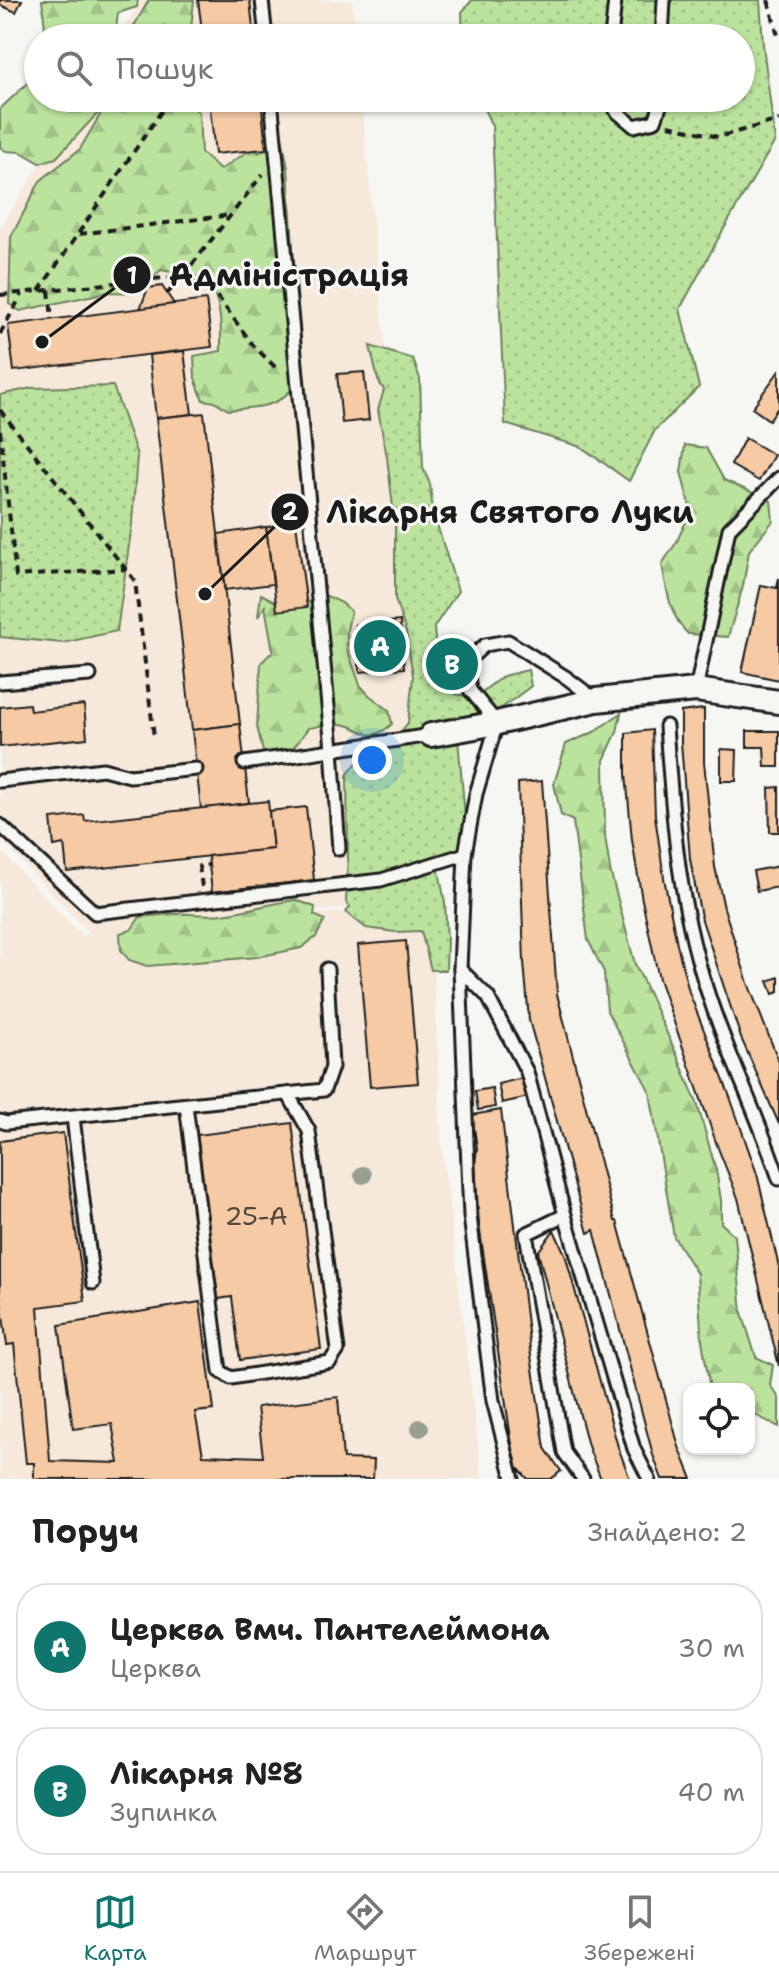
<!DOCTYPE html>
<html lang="uk">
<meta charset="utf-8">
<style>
:root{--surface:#fff;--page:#f6f6f6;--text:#222;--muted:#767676;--line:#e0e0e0;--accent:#0f766e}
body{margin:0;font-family:"Shantell Sans",sans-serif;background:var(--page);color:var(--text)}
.controls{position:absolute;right:24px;bottom:24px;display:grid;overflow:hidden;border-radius:16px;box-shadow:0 2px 6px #0004}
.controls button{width:72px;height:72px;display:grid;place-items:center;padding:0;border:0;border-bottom:2px solid var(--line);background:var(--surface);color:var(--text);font:40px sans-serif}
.you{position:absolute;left:372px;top:760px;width:28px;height:28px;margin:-20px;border:6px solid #fff;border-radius:50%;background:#1a73e8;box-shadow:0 0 0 12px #1a73e833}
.badge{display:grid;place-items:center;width:52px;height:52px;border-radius:50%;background:var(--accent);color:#fff;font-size:26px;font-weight:700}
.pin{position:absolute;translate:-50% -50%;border:4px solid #fff;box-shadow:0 2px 8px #0006}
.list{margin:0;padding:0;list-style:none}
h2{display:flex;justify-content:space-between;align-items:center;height:104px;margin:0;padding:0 32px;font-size:34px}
h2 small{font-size:26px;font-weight:400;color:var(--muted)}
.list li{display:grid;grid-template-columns:52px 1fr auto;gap:24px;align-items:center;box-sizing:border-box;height:128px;margin:0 16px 16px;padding:0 16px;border:2px solid var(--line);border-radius:32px}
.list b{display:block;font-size:30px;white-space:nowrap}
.list p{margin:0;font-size:26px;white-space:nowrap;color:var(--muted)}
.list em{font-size:26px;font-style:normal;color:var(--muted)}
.icon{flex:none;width:44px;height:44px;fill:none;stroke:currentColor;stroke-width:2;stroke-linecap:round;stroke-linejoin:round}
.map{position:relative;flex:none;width:779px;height:1479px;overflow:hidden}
.search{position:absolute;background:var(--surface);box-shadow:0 2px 6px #0004;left:24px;right:24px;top:24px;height:88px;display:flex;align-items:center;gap:20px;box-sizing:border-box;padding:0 28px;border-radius:44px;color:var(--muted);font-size:30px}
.sheet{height:392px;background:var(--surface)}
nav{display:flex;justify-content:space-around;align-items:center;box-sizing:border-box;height:112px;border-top:2px solid var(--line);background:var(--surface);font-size:22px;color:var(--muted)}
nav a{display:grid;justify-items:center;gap:4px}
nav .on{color:var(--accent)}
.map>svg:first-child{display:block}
.built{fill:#f6e9db}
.grass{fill:url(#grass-dots);stroke:#6c805d;stroke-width:2}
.forest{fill:url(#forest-firs);stroke:#6c805d;stroke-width:2}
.building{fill:#f5caa4;stroke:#1c1c1c;stroke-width:2}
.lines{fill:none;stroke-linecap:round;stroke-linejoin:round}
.service-casing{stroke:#1c1c1c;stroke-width:17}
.minor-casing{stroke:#1c1c1c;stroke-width:28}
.path{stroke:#1c1c1c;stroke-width:4;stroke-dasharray:8 6;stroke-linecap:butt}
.service{stroke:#f6f6f2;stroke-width:11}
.minor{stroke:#f6f6f2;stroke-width:22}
.tree{fill:#989f92}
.labels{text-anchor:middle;stroke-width:6;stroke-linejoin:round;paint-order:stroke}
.number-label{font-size:26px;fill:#52483e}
.leader{fill:none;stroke:#1c1c1c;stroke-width:3}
.callout-dot{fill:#1c1c1c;stroke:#f6f6f2;stroke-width:3}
.mark-label{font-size:24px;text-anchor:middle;font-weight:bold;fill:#fff}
.callout-label{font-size:32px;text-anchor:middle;font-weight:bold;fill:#1c1c1c;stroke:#f6f6f2;stroke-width:6;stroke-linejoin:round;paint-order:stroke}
</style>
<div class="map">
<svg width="779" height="1479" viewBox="0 0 779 1479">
<defs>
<pattern id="grass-dots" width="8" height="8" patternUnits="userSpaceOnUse" patternTransform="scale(2)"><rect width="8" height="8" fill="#bce39e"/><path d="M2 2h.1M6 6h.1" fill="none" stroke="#a1c288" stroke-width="1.8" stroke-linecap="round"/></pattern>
<pattern id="forest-firs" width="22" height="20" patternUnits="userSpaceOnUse" patternTransform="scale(2)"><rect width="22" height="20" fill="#bce39e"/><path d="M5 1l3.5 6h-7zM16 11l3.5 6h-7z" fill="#a1c288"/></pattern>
</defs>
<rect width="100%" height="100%" fill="#f6f6f2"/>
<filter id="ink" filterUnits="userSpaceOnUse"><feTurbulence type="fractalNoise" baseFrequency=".0125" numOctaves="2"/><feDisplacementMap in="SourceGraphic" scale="16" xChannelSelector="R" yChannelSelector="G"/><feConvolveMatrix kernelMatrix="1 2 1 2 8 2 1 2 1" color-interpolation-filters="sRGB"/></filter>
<g filter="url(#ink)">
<g class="built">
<path d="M 141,0 L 352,0 L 356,38 L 117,38 Z"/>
<path d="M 81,98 L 361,98 L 439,898 L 140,930 L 431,904 L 441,1138 L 482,1479 L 0,1479 L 0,850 L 82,936 L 91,935 L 0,839 L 0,229 Z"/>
</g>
<g class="grass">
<path d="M 472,0 L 760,0 L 763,45 L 775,141 L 718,239 L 680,309 L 699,387 L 655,430 L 629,481 L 581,447 L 505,424 L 492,126 L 479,98 L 741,98 L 741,38 L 463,38 L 462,12 Z"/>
<path d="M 370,346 L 413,359 L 420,379 L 423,468 L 430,484 L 433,512 L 458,591 L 434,627 L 436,653 L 446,682 L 456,694 L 474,698 L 503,676 L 528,670 L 531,686 L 487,719 L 457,728 L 466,827 L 460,849 L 437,860 L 445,903 L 447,939 L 446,970 L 431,970 L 421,931 L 395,932 L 366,928 L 346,912 L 350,907 L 346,902 L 348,859 L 347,775 L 376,739 L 399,734 L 408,723 L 413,676 L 406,632 L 395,599 L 395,524 L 387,457 L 378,410 L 384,390 L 378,380 Z"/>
<path d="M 113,386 L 137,455 L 132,524 L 117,631 L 63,643 L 0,637 L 0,395 L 31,388 Z"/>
</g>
<g class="forest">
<path d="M 42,0 L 138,0 L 137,7 L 118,13 L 115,38 L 46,38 Z"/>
<path d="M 149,0 L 194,0 L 190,38 L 130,38 L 134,26 Z"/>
<path d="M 38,73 L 38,98 L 103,98 L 98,113 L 56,158 L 40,163 L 21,152 L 6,151 L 0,147 L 0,109 Z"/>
<path d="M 110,98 L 187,98 L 199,113 L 201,153 L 220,170 L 254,147 L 259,153 L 279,139 L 281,131 L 288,168 L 301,375 C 283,409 263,406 228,410 L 216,402 L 203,400 L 195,378 L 194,356 L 221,351 C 221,327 223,292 200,278 C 190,272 173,273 161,270 L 135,293 L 108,292 L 20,311 L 9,304 L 11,237 L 40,181 L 80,149 Z"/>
<path d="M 685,445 L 706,448 L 724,480 L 771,501 L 773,521 L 749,551 L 743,586 L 728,637 L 688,634 C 669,615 667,590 662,564 L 676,543 L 691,511 L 681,472 Z"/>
<path d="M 261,594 L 276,602 L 305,603 L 327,596 L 342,603 L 351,611 L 347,630 L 347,648 L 360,685 L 369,695 L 389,710 L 392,724 C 366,747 363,725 340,724 C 330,723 318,727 308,728 C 293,750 290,755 264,756 L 257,726 L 261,663 L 273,651 L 265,606 L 258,617 Z"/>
<path d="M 621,713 L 617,732 L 604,760 L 605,836 L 610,870 L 635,964 L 676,1053 L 697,1103 L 716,1170 L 721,1200 L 721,1223 L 735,1236 L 742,1313 L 756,1357 L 773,1365 L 770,1385 L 779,1398 L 779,1427 L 749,1412 L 749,1389 L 710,1389 L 702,1340 L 697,1274 L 674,1237 L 650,1092 L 607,1011 L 604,972 L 588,940 L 573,821 L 561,815 L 554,784 L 566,744 L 594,732 Z"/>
<path d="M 296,900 L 315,907 L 314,915 L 325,920 L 316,937 L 301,948 L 257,957 L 147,966 L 129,960 L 121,950 L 120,933 L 131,930 L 140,917 C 156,916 174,913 190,914 C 201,914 211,916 222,914 C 247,911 271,903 296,900 Z"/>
</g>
<g class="building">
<path d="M 0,0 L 22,0 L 16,12 L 0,5 Z"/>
<path d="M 198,0 L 250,0 L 254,38 L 203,38 Z"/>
<path d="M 209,98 L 261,98 L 266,149 L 215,154 Z"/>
<path d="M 162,286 L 174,304 L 140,309 L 148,288 Z"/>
<path d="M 206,300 L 212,347 L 14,371 L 8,325 Z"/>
<path d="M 184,351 L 192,414 L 156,418 L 149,355 Z"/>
<path d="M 779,371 L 779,411 L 777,409 L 769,420 L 752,408 Z"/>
<path d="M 364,372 L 369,420 L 342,423 L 337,374 Z"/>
<path d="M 204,413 L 240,724 L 192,730 L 156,418 Z"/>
<path d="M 745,438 L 774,455 L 759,481 L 731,465 Z"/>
<path d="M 296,523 L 307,607 L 277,611 L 266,527 Z"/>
<path d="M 266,527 L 273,584 L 225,590 L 218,534 Z"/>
<path d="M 779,578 L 779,680 L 742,672 L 761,585 L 777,588 Z"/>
<path d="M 400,621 L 404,668 L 360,672 L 355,625 Z"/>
<path d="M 29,704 L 30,711 L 84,705 L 87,738 L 0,747 L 0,707 Z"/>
<path d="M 704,709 L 704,762 L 715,867 L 724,908 L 748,983 L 779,1062 L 779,1124 L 741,1038 L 722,981 L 701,917 L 690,859 L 681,742 L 681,712 Z"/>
<path d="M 240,724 L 249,803 L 201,809 L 192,730 Z"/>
<path d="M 652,730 L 655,816 L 664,878 L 677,944 L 689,992 L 730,1097 L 757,1174 L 779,1267 L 779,1366 L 738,1198 L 718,1148 L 659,979 L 642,900 L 632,840 L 626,774 L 626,733 Z"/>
<path d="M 747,731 L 779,731 L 779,767 L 765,767 L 764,747 L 747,747 Z"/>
<path d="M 721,749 L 737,750 L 736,781 L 721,781 Z"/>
<path d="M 542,781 L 557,994 L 615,1221 L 617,1221 L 679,1447 L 692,1479 L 662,1479 L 653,1455 L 594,1230 L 588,1233 L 529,1020 L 524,962 L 518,783 Z"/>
<path d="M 779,787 L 779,832 L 770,832 L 769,788 Z"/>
<path d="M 268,801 L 273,849 L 67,872 L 64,844 L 54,846 L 51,819 L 84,815 L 85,821 Z"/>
<path d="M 306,807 L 314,880 L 212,892 L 208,856 L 273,849 L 269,811 Z"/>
<path d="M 779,866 L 779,887 L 757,891 L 753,871 Z"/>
<path d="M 406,941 L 418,1083 L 370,1087 L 358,945 Z"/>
<path d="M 779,977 L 779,992 L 773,994 L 768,981 Z"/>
<path d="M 523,1078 L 528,1097 L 502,1103 L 498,1084 Z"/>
<path d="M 492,1088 L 495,1107 L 478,1110 L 475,1091 Z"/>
<path d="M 501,1110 L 530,1349 L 545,1448 L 561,1471 L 551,1479 L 528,1479 L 515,1465 L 479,1225 L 475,1164 L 477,1148 L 472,1115 Z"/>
<path d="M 292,1123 L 321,1349 L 240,1360 L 232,1297 L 218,1299 L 197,1135 Z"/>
<path d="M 63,1133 L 85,1301 L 38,1307 L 50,1461 L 119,1463 L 112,1424 L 73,1429 L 59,1325 L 200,1302 L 214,1410 L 195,1412 L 203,1455 L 263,1457 L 257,1407 L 338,1397 L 343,1459 L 374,1460 L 373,1479 L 34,1479 L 34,1463 L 26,1463 L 14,1344 L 7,1345 L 0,1295 L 0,1141 Z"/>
<path d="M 554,1230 L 565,1254 L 618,1447 L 630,1479 L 601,1479 L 588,1446 L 538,1252 Z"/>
</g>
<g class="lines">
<g class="service-casing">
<g id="service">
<path d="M 262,0 L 266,38"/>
<path d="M 611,38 L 615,0"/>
<path d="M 662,38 L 664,0"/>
<path d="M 271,98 L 332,749 L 339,849"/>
<path d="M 614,98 L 616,111 L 634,126 L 655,121 L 663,98"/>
<path d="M 0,682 L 90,675"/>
<path d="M 696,690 L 729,529 L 779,478"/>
<path d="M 666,726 C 672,808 677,888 700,967 C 720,1040 756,1108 779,1179"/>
<path d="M 244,763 L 431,735"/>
<path d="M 0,781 L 103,769 L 130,776 L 196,769"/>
<path d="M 0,825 L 95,913 L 381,880 L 465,854"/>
<path d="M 460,969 L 488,997 L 527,1072 L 565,1215 L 634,1449 L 649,1479"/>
<path d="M 186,1105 L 220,1371 L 231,1378 L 330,1362 L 338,1350 L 309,1131 L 288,1094"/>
<path d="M 73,1117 L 93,1283"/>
<path d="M 0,1121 L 6,1123 L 324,1090 L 332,1067 L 327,969"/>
<path d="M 565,1215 L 526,1234 L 564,1452 L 583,1479"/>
<path d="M 513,1479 L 493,1401 L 470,1216 L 460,969 L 465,854 L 476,794 L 497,723 L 470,690 L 466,662 L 485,645 L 508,641 L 567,678 L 596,700"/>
</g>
</g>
<g class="minor-casing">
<path id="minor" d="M 431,735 L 497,723 L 596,700 L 696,690 L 779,702"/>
</g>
<g class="path">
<path d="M 768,0 L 779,39"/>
<path d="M 669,125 L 718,137 L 779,120"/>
<path d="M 79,234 L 231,215"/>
<path d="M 183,276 L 263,174"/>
<path d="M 49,290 L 52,319"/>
<path d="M 39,291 L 167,103"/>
<path d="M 167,294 L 174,286 L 173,277"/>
<path d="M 0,295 L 183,276 L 214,292 L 253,345 L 279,371"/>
<path d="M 0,334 L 22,294"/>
<path d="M 0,410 L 135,581 L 154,737"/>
<path d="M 0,430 L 16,576 L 126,569"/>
<path d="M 202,887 L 199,866 L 209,865"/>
</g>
<use href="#service" class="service"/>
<use href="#minor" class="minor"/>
</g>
<g class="tree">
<circle cx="363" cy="1175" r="9"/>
<circle cx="420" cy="1428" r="9"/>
</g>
</g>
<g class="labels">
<g class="number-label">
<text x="256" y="1225">25-А</text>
</g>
</g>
<path class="leader" d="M42 342L132 275M205 594L290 512"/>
<g class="callout-dot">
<circle cx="42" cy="342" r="8"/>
<circle cx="205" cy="594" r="8"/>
<circle cx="132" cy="275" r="20"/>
<circle cx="290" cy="512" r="20"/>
</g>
<g class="mark-label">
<text x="132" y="284">1</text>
<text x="290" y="520">2</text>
</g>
<g class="callout-label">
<text x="289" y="286">Адміністрація</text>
<text x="510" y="523">Лікарня Святого Луки</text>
</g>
</svg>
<div class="controls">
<button><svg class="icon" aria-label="locate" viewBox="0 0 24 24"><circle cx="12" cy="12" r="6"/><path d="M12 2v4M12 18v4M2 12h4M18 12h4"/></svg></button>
</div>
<div class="you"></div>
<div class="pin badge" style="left:380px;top:646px">A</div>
<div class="pin badge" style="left:452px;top:664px">B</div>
<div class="search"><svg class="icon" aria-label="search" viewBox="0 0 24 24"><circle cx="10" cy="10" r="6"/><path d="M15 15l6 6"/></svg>Пошук</div>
</div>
<section class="sheet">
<h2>Поруч<small>Знайдено: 2</small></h2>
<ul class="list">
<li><span class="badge">A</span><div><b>Церква Вмч. Пантелеймона</b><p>Церква</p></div><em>30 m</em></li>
<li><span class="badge">B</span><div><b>Лікарня №8</b><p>Зупинка</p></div><em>40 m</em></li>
</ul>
</section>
<nav>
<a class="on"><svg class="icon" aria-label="map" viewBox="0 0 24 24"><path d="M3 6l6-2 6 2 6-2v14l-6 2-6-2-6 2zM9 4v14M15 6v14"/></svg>Карта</a>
<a><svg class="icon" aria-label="directions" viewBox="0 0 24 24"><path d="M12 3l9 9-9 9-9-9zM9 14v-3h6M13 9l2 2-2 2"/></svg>Маршрут</a>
<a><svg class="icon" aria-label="saved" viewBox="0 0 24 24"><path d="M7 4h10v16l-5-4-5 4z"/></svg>Збережені</a>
</nav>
